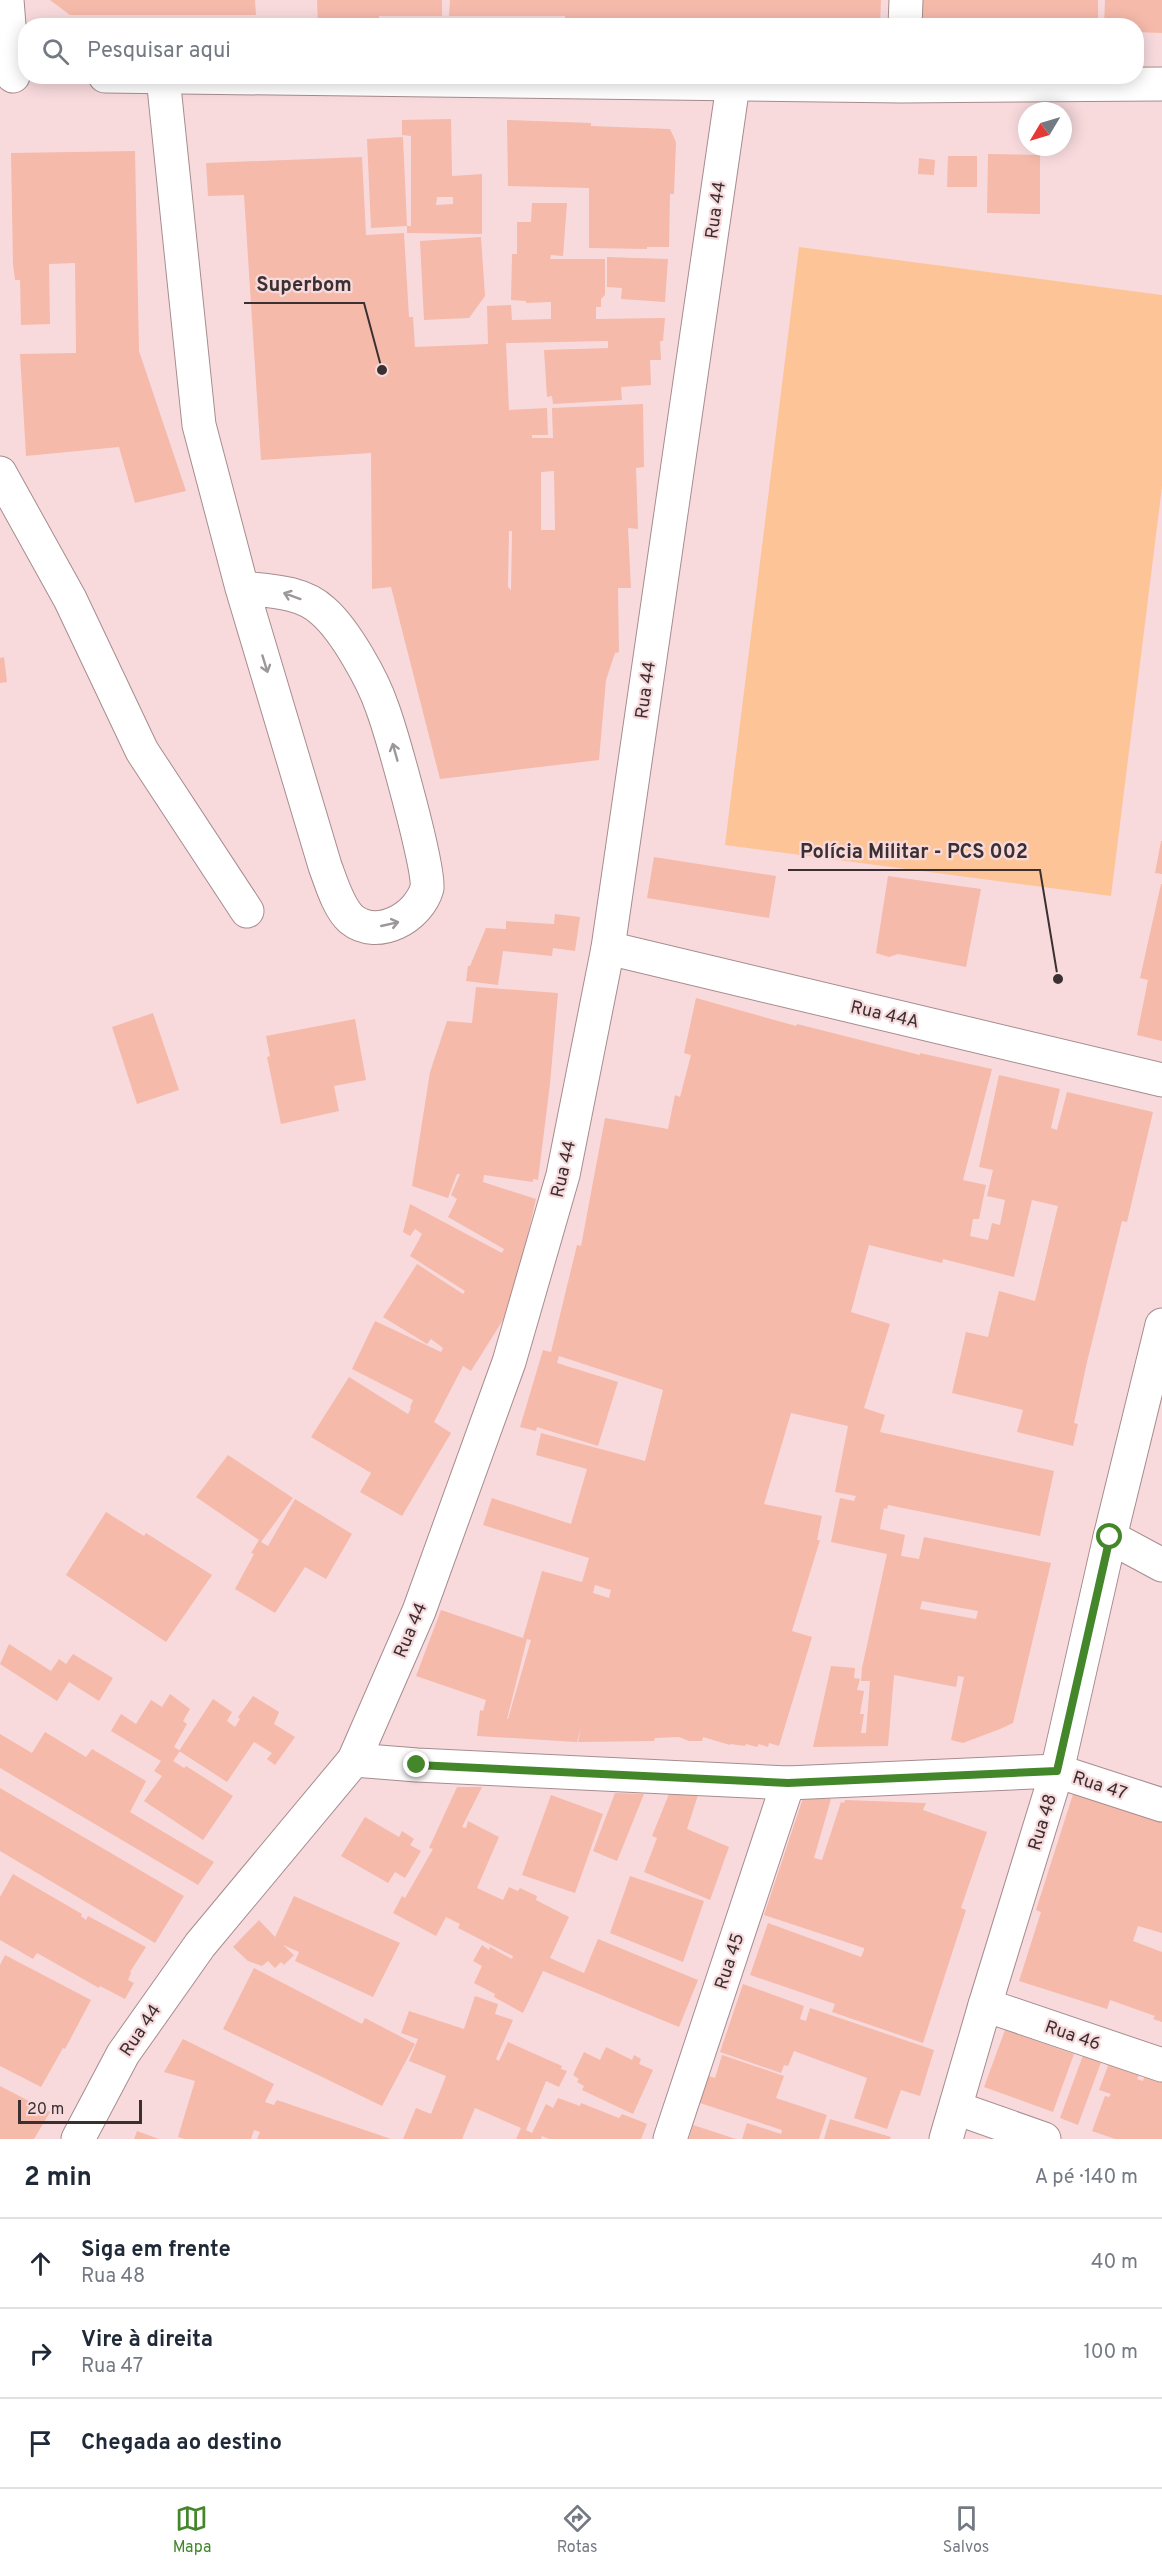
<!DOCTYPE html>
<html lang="pt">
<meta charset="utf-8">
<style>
:root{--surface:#fff;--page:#f2f2f3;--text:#1f2937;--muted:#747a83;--line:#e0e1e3;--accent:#44872b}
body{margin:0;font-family:Overpass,sans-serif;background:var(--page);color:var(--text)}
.compass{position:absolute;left:1018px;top:102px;width:54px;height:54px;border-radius:50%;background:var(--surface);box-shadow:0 3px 15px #0003;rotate:232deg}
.scale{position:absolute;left:18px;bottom:15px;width:124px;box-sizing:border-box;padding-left:6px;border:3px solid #3b3031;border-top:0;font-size:16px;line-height:21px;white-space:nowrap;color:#3b3031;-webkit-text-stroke:4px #f8dadd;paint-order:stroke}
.stop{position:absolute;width:18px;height:18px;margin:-14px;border:4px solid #44872b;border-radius:50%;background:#fff}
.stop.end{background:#44872b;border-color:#fff;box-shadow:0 2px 6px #0008}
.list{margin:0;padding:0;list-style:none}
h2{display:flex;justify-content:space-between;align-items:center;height:78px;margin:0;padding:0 24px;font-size:26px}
h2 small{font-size:20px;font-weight:400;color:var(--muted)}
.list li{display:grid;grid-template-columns:39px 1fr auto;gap:18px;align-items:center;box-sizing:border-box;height:90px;padding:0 24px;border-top:2px solid var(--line)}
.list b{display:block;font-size:22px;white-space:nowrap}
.list p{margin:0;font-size:20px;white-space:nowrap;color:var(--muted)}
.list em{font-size:20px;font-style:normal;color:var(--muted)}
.icon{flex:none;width:33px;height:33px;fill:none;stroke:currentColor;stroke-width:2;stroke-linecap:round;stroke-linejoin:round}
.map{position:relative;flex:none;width:1162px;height:2139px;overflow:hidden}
.search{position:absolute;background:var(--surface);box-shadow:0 3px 15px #0003;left:18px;right:18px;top:18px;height:66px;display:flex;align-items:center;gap:15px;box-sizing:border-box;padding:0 21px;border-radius:24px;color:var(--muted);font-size:22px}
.sheet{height:348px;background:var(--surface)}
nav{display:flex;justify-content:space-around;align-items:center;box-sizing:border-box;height:84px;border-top:2px solid var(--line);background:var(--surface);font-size:16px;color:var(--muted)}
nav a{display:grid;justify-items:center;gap:3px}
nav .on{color:var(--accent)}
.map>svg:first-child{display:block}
.green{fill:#fdc597}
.building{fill:#f5baaa;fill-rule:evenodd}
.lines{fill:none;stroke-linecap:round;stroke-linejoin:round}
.minor-casing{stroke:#a78c8f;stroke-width:35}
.minor{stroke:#fff;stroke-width:33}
.oneway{stroke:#9d9898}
.route{stroke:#44872b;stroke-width:8}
.labels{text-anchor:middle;stroke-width:4.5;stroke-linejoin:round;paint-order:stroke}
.street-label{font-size:18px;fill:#3b3031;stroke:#f8dadd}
.leader{fill:none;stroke:#3b3031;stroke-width:2}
.callout-dot{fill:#3b3031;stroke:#f8dadd;stroke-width:2}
.callout-label{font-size:20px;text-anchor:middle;font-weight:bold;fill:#3b3031;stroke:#f8dadd;stroke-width:4.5;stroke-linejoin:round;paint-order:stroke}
</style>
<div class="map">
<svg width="1162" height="2139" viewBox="0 0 1162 2139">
<rect width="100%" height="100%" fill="#f8dadd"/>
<path class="green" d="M 799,247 L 1162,295 L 1162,487 L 1111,896 L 725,845 Z"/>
<g class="building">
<path d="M 50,0 L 255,0 L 256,15 L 70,15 Z"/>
<path d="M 317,0 L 442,0 L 442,16 L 379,16 L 379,26 L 318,26 Z"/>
<path d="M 450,0 L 881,0 L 880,26 L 565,26 L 565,16 L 449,16 Z"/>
<path d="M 923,0 L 1098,0 L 1098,26 L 921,26 Z"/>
<path d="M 1105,0 L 1162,0 L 1162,33 L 1136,32 L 1136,26 L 1104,26 Z"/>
<path d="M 451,119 L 452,176 L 482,174 L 482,234 L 407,233 L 407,226 L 411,226 L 411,136 L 402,135 L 402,120 ZM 437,197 L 453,197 L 453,204 L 436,205 Z"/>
<path d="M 507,120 L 591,123 L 591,126 L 670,129 L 676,142 L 674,194 L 670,194 L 669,247 L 647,247 L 647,249 L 589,248 L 589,188 L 508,186 Z"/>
<path d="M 403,137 L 407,226 L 371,228 L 367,139 Z"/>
<path d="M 135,151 L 139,351 L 186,491 L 135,503 L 119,447 L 26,456 L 20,354 L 76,353 L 75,263 L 49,264 L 50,324 L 21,325 L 20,280 L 15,280 L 13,264 L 11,153 Z"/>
<path d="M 988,154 L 1040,155 L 1040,214 L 987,213 Z"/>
<path d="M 948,156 L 977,156 L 977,187 L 947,187 Z"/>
<path d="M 362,157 L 366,235 L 404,233 L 409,317 L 413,317 L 415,347 L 488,344 L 487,306 L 511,305 L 512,320 L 551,319 L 551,302 L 526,303 L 526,301 L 511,300 L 512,254 L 517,254 L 517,222 L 531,222 L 532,203 L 567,203 L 563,256 L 551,255 L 550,259 L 605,259 L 605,295 L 601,299 L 601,307 L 596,307 L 596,319 L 665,318 L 663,341 L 660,341 L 661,360 L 650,360 L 651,385 L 621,387 L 622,400 L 553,404 L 552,396 L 547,397 L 544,350 L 608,348 L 608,341 L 506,343 L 509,410 L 547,408 L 548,435 L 532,435 L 532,438 L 553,438 L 552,408 L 643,404 L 644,467 L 636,468 L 638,529 L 628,528 L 631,588 L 618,588 L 619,652 L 615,653 L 606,680 L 599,760 L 440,779 L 391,587 L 372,589 L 371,453 L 261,460 L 244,195 L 208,196 L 206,163 ZM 554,471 L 555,530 L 541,530 L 541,472 ZM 509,531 L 512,531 L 511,590 L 508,587 Z"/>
<path d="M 919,158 L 935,160 L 934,175 L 918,174 Z"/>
<path d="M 481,237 L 485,296 L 469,318 L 424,320 L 420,241 Z"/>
<path d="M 607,257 L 668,259 L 665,302 L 621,299 L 622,288 L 607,287 Z"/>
<path d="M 4,657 L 7,682 L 0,683 L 0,658 Z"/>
<path d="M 1161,841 L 1162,841 L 1162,874 L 1155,873 Z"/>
<path d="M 654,857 L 776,876 L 769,918 L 647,898 Z"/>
<path d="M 888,876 L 981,889 L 966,967 L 898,954 L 889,957 L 876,953 Z"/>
<path d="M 1161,884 L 1162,884 L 1162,1041 L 1137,1035 L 1148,980 L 1140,978 Z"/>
<path d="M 555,914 L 580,917 L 575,951 L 553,948 L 552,956 L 503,951 L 498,985 L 466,981 L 468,966 L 470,966 L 486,928 L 506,929 L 506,921 L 554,924 Z"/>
<path d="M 476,987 L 558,993 L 550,1084 L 538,1180 L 533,1179 L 533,1182 L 484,1175 L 483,1182 L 536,1199 L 521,1264 L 503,1320 L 471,1371 L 463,1366 L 434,1422 L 451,1433 L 402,1516 L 360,1492 L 371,1473 L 311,1437 L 349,1377 L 408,1414 L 411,1408 L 410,1407 L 413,1400 L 352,1369 L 375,1321 L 441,1352 L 443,1348 L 431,1339 L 427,1344 L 383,1317 L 417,1264 L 463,1294 L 465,1291 L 410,1256 L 422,1234 L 415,1229 L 410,1236 L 403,1232 L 410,1204 L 502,1253 L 504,1249 L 448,1217 L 457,1199 L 451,1195 L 460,1174 L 457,1174 L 448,1198 L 412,1186 L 430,1072 L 447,1021 L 472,1023 Z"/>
<path d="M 696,998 L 796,1026 L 797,1024 L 920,1055 L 920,1053 L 992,1069 L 963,1180 L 986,1185 L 979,1219 L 973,1219 L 970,1236 L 988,1240 L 992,1223 L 1000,1225 L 1005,1200 L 987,1196 L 993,1170 L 979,1167 L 999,1075 L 1060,1089 L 1051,1128 L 1057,1130 L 1067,1092 L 1153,1112 L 1127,1222 L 1122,1221 L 1087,1362 L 1074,1423 L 1078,1424 L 1073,1446 L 1017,1432 L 1023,1410 L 952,1393 L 966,1332 L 988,1337 L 999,1291 L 1035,1301 L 1058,1206 L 1032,1200 L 1014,1277 L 943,1259 L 942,1263 L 869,1245 L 851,1312 L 890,1324 L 864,1408 L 885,1415 L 880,1432 L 1054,1471 L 1040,1536 L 888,1505 L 887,1509 L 884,1508 L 880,1529 L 905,1535 L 901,1556 L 919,1559 L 924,1537 L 1051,1563 L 1013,1723 L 1000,1729 L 963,1743 L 951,1740 L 964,1677 L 958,1676 L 956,1687 L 894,1675 L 888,1746 L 813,1747 L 831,1666 L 855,1668 L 854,1678 L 860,1679 L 857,1690 L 864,1691 L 860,1714 L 864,1714 L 861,1733 L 866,1733 L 870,1681 L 861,1681 L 862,1668 L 887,1554 L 831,1542 L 840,1498 L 854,1501 L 856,1496 L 835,1492 L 848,1426 L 791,1413 L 764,1504 L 822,1516 L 817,1540 L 820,1540 L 792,1631 L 812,1637 L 779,1746 L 769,1743 L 768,1747 L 759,1744 L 757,1747 L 746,1744 L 745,1746 L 730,1744 L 730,1745 L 703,1737 L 702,1741 L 689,1741 L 679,1737 L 655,1738 L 654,1741 L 578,1742 L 581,1727 L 577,1742 L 477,1736 L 480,1710 L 483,1711 L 486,1700 L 416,1676 L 441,1610 L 523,1638 L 542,1571 L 582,1582 L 589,1558 L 483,1525 L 492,1498 L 571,1524 L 587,1469 L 536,1455 L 541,1433 L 645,1461 L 663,1390 L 559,1356 L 557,1363 L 618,1382 L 598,1446 L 537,1427 L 536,1431 L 520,1427 L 543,1350 L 551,1352 L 577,1245 L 581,1246 L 605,1118 L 668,1129 L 675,1095 L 680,1097 L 691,1055 L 684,1053 ZM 595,1585 L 611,1590 L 609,1598 L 593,1593 ZM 922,1601 L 978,1611 L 976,1619 L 920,1609 ZM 527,1639 L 531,1640 L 508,1719 L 507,1719 Z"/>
<path d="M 153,1013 L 179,1090 L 137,1104 L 112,1027 Z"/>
<path d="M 355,1019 L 366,1080 L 334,1086 L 339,1111 L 281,1124 L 267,1057 L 270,1056 L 266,1036 Z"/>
<path d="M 228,1455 L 293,1498 L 261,1542 L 268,1546 L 295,1499 L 352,1534 L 326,1579 L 305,1567 L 275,1613 L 235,1589 L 254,1554 L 251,1553 L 259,1540 L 196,1497 Z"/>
<path d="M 106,1512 L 144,1536 L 146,1533 L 212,1575 L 166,1642 L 66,1575 Z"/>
<path d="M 9,1644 L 51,1671 L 59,1659 L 66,1664 L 73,1654 L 113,1678 L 99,1701 L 69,1682 L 57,1701 L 0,1664 Z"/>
<path d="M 170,1694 L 190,1709 L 183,1721 L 187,1724 L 174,1747 L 180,1751 L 173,1761 L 184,1768 L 186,1766 L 233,1796 L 203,1840 L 144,1801 L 162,1776 L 154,1771 L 161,1761 L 111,1731 L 121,1714 L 136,1724 L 151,1700 L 162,1707 Z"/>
<path d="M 253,1696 L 279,1712 L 274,1724 L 295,1737 L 275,1765 L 267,1759 L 272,1753 L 254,1742 L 227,1782 L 179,1751 L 213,1699 L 232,1712 L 227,1721 L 235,1727 L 240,1719 L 238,1717 Z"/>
<path d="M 45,1732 L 86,1757 L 92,1749 L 146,1781 L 130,1812 L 214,1862 L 198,1885 L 0,1768 L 0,1734 L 32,1753 Z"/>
<path d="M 457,1787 L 482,1787 L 462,1827 L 466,1828 L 468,1821 L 499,1837 L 477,1888 L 503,1900 L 509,1887 L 518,1891 L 520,1888 L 537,1896 L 536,1900 L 569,1917 L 550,1958 L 584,1973 L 598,1939 L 698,1980 L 679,2027 L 543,1971 L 523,2013 L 494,1997 L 495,1994 L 474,1983 L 482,1966 L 473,1961 L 482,1945 L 489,1950 L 490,1947 L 512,1959 L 513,1956 L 458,1928 L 460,1924 L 446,1917 L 436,1936 L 393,1913 L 402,1896 L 405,1898 L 433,1849 L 429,1848 Z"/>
<path d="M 0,1788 L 184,1896 L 155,1943 L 0,1851 Z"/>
<path d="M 1074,1791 L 1162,1821 L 1162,1933 L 1138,1926 L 1133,1941 L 1162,1952 L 1162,2022 L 1153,2019 L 1155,2016 L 1110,2000 L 1107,2009 L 1019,1981 L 1041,1912 L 1036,1910 Z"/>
<path d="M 615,1793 L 644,1794 L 617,1861 L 593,1851 Z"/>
<path d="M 669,1794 L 698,1795 L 687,1829 L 729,1847 L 710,1900 L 644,1872 L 657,1838 L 652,1836 Z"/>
<path d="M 551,1795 L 603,1814 L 575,1893 L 522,1875 Z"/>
<path d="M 803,1798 L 831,1799 L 814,1858 L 822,1860 L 841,1802 L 844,1803 L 845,1800 L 926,1803 L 923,1810 L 987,1832 L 961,1908 L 966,1910 L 923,2043 L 832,2012 L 835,2004 L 750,1975 L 768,1923 L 861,1957 L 864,1950 L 864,1948 L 764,1915 Z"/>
<path d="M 365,1817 L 399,1837 L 402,1831 L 414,1839 L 410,1845 L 421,1851 L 405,1878 L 395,1872 L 388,1883 L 341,1856 Z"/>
<path d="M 13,1874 L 82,1914 L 81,1916 L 86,1920 L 88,1916 L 146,1947 L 130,1972 L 131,1973 L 128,1980 L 134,1983 L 125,1999 L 100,1986 L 99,1988 L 37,1953 L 33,1959 L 0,1940 L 0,1897 Z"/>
<path d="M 630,1876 L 704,1901 L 683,1962 L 610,1933 Z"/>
<path d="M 294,1896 L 400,1943 L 373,1997 L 295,1961 L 299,1952 L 283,1945 L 294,1955 L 284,1965 L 281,1962 L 275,1968 L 268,1961 L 262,1966 L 248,1961 L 233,1947 L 259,1920 L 275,1937 Z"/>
<path d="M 5,1955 L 91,2000 L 65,2049 L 63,2048 L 41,2087 L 0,2066 L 0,1965 Z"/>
<path d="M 254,1968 L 362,2024 L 365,2018 L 415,2044 L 382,2106 L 223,2029 Z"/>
<path d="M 743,1984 L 804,2006 L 800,2019 L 806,2021 L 810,2008 L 934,2050 L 920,2096 L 901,2090 L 887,2129 L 854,2118 L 867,2078 L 794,2051 L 788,2066 L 784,2065 L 781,2073 L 720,2052 Z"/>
<path d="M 475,1996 L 498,2004 L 495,2014 L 513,2020 L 496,2059 L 499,2061 L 508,2042 L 562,2066 L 561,2069 L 567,2071 L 559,2087 L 546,2081 L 526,2130 L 532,2133 L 546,2104 L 553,2108 L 558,2098 L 580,2106 L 581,2103 L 619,2118 L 622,2114 L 645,2123 L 647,2124 L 641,2139 L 549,2139 L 542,2136 L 541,2139 L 516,2139 L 521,2128 L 475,2108 L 462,2139 L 403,2139 L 416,2108 L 431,2114 L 446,2076 L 409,2061 L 418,2039 L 401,2033 L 409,2011 L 464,2029 Z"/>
<path d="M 1005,2030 L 1074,2054 L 1053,2112 L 984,2087 Z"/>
<path d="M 183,2039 L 274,2084 L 265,2102 L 274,2105 L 277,2100 L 391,2139 L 257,2139 L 260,2132 L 254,2130 L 251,2139 L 185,2139 L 178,2137 L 195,2081 L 164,2072 Z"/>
<path d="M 606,2047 L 632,2060 L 634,2055 L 641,2059 L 639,2064 L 653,2070 L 633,2114 L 582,2090 L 584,2086 L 577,2082 L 579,2079 L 573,2075 L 584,2052 L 600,2060 Z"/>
<path d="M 1085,2050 L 1103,2057 L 1078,2125 L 1060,2118 Z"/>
<path d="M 722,2055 L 784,2076 L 776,2098 L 827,2115 L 819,2139 L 742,2139 L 747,2123 L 781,2134 L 782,2130 L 700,2103 L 709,2076 L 715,2078 Z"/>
<path d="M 1109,2063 L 1140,2073 L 1137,2079 L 1143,2081 L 1147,2069 L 1162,2075 L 1162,2139 L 1115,2139 L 1092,2131 L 1105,2096 L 1109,2097 L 1111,2094 L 1099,2090 Z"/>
<path d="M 0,2086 L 50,2112 L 34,2139 L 0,2139 Z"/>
<path d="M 830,2119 L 891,2137 L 890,2139 L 824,2139 Z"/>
<path d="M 693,2125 L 736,2139 L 689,2139 Z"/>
<path d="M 137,2131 L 159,2139 L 134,2139 Z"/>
</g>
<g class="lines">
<g class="minor-casing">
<g id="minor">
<path d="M 7,0 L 13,76"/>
<path d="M 905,26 L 906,0"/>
<path d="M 105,76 L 902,86 L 1162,84"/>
<path d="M 163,77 L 199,425 L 242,588 L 325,866 C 331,882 338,907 351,919 C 378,941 419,917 427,888 C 431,872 391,731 382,707 C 373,680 345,630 323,611 C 302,591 269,591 242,588"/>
<path d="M 0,473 L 70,599 L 142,751 L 247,911"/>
<path d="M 608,948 L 1162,1080"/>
<path d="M 1110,1537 L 1162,1565"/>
<path d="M 354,1760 L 417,1765 L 788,1783 L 1057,1771 L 1162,1805"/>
<path d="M 985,2005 L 1162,2065"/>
<path d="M 956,2108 L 1044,2139"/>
<path d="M 78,2139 L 123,2054 L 200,1945 L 354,1760 L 419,1611 L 509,1362 L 563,1175 L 608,948 L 733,85"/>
<path d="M 670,2139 L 788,1783"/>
<path d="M 946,2139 L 985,2005 L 1057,1771 L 1110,1537 L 1162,1325"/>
</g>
</g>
<use href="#minor" class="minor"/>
</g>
<defs><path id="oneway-shaft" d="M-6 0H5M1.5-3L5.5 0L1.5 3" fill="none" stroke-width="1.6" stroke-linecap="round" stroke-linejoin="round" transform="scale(1.5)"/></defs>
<g class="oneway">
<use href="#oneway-shaft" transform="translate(292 596) rotate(-160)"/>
<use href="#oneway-shaft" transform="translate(265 664) rotate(73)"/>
<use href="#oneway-shaft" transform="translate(395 752) rotate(-106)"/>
<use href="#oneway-shaft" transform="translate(390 924) rotate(-13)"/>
</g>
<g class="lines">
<path class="route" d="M 417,1765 L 788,1783 L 1057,1771 L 1110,1537"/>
</g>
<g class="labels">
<g class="street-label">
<text transform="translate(715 210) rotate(-82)" y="6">Rua 44</text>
<text transform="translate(645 690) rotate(-82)" y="6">Rua 44</text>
<text transform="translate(885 1014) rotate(13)" y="6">Rua 44A</text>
<text transform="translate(563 1169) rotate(-77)" y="6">Rua 44</text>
<text transform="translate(410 1630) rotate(-67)" y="6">Rua 44</text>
<text transform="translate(1100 1785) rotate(18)" y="6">Rua 47</text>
<text transform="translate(1042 1822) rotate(-73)" y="6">Rua 48</text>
<text transform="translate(729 1961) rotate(-72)" y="6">Rua 45</text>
<text transform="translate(140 2030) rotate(-56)" y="6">Rua 44</text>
<text transform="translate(1073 2035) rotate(19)" y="6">Rua 46</text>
</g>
</g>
<path class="leader" d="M382 370L364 303H244M1058 979L1040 870H788"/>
<g class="callout-dot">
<circle cx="382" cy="370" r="6"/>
<circle cx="1058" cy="979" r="6"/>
</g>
<g class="callout-label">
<text x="304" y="291">Superbom</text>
<text x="914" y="858">Polícia Militar - PCS 002</text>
</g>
</svg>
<svg class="compass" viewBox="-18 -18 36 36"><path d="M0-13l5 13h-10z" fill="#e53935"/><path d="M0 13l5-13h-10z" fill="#747a83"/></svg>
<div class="scale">20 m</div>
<div class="stop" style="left:1110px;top:1537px"></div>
<div class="stop end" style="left:417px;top:1765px"></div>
<div class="search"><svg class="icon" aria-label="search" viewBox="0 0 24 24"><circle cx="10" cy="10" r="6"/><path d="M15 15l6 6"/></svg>Pesquisar aqui</div>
</div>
<section class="sheet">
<h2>2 min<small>A pé · 140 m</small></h2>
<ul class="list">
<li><svg class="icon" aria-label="ahead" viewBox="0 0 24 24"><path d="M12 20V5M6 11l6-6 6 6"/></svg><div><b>Siga em frente</b><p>Rua 48</p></div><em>40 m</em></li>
<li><svg class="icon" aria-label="right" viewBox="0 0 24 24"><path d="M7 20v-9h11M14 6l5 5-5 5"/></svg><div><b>Vire à direita</b><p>Rua 47</p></div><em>100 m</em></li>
<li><svg class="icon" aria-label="arrive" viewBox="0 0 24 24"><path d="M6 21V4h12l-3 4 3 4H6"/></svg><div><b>Chegada ao destino</b></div></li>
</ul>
</section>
<nav>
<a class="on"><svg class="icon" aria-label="map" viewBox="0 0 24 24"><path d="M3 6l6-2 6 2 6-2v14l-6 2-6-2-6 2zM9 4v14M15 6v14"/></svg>Mapa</a>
<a><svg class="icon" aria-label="directions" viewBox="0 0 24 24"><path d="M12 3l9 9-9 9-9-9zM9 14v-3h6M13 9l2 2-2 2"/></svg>Rotas</a>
<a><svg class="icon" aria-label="saved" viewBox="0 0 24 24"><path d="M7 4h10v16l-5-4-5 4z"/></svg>Salvos</a>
</nav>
